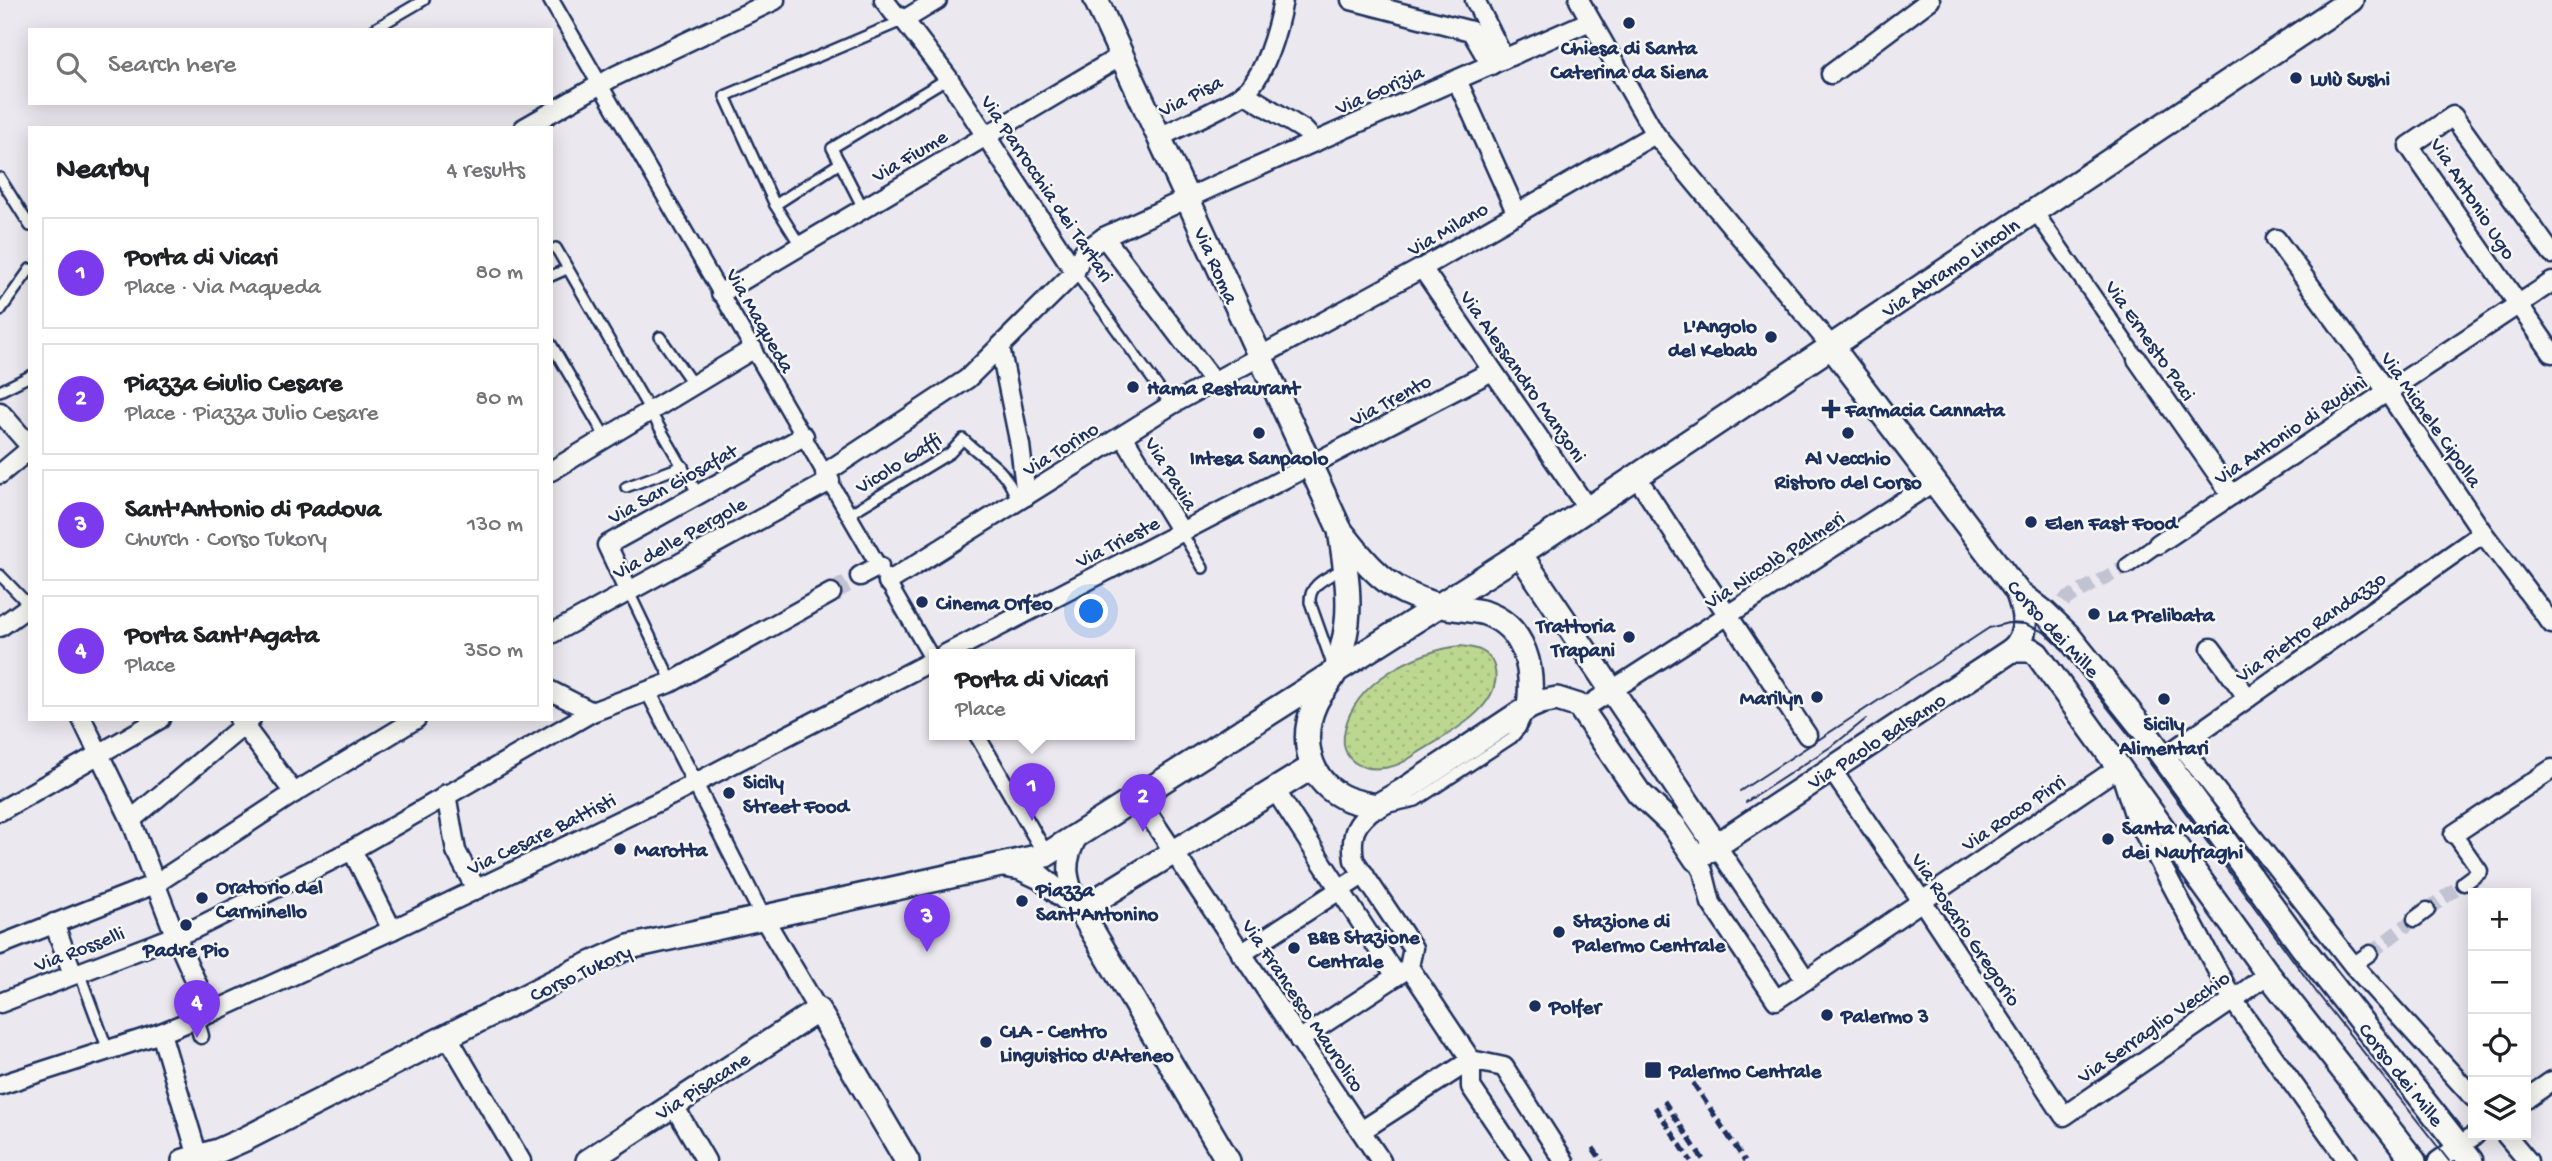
<!DOCTYPE html>
<meta charset="utf-8">
<style>
:root{--surface:#fff;--page:#f6f6f6;--text:#202124;--muted:#757577;--line:#e0e0e0;--accent:#7c3aed}
body{margin:0;font-family:"Gochi Hand",sans-serif;background:var(--page);color:var(--text)}
.controls{position:absolute;right:21px;bottom:21px;display:grid;overflow:hidden;border-radius:0px;box-shadow:0 4px 18px #0003}
.controls button{width:63px;height:63px;display:grid;place-items:center;padding:0;border:0;border-bottom:2px solid var(--line);background:var(--surface);color:var(--text);font:35px sans-serif}
.you{position:absolute;left:1092px;top:612px;width:24px;height:24px;margin:-18px;border:5px solid #fff;border-radius:50%;background:#1a73e8;box-shadow:0 0 0 10px #1a73e833}
.badge{display:grid;place-items:center;width:46px;height:46px;border-radius:50%;background:var(--accent);color:#fff;font-size:23px;font-weight:700}
.pin{position:absolute;translate:-50% -58px;filter:drop-shadow(0 2px 4px #0008)}
.pin::after{content:'';position:absolute;top:37px;width:24px;height:21px;background:inherit;clip-path:polygon(0 0,100% 0,50% 100%)}
.popup{position:absolute;left:929px;top:649px;width:206px;height:91px;box-sizing:border-box;display:grid;place-content:center;border-radius:0px;background:var(--surface);filter:drop-shadow(0 2px 5px #0005);font-size:23px;white-space:nowrap;color:var(--muted)}
.popup b{font-size:26px;color:var(--text)}
.popup::after{content:'';position:absolute;left:50%;top:100%;margin-left:-14px;border:14px solid transparent;border-top-color:var(--surface)}
.list{margin:0;padding:0;list-style:none}
h2{display:flex;justify-content:space-between;align-items:center;height:91px;margin:0;padding:0 28px;font-size:30px}
h2 small{font-size:23px;font-weight:400;color:var(--muted)}
.list li{display:grid;grid-template-columns:46px 1fr auto;gap:21px;align-items:center;box-sizing:border-box;height:112px;margin:0 14px 14px;padding:0 14px;border:2px solid var(--line);border-radius:0px}
.list b{display:block;font-size:26px;white-space:nowrap}
.list p{margin:0;font-size:23px;white-space:nowrap;color:var(--muted)}
.list em{font-size:23px;font-style:normal;color:var(--muted)}
.icon{flex:none;width:38px;height:38px;fill:none;stroke:currentColor;stroke-width:2;stroke-linecap:round;stroke-linejoin:round}
.map{position:relative;flex:none;width:2552px;height:1161px;overflow:hidden}
.search{position:absolute;background:var(--surface);box-shadow:0 4px 18px #0003;left:28px;top:28px;width:525px;height:77px;display:flex;align-items:center;gap:18px;box-sizing:border-box;padding:0 24px;border-radius:0px;color:var(--muted);font-size:26px}
.panel{position:absolute;background:var(--surface);box-shadow:0 4px 18px #0003;left:28px;top:126px;width:525px;height:595px;border-radius:0px}
.map>svg:first-child{display:block}
.garden{fill:url(#garden-dots);stroke:#6c8376;stroke-width:2}
.lines{fill:none;stroke-linecap:round;stroke-linejoin:round}
.pedestrian-tunnel{stroke:#c1c3d2;stroke-width:14;stroke-dasharray:14 7;stroke-linecap:butt}
.minor-tunnel{stroke:#c1c3d2;stroke-width:18;stroke-dasharray:18 9;stroke-linecap:butt}
.service-casing{stroke:#1b2f5e;stroke-width:14}
.pedestrian-casing{stroke:#1b2f5e;stroke-width:19}
.minor-casing{stroke:#1b2f5e;stroke-width:23}
.tertiary-casing{stroke:#1b2f5e;stroke-width:28}
.service{stroke:#f6f6f2;stroke-width:9}
.pedestrian{stroke:#f6f6f2;stroke-width:14}
.minor{stroke:#f6f6f2;stroke-width:18}
.tertiary{stroke:#f6f6f2;stroke-width:23}
.tram{stroke:#1b2f5e;stroke-width:2}
.rail{stroke:#1b2f5e;stroke-width:5;stroke-dasharray:10 5;stroke-linecap:butt}
.poi-dot{fill:#1b2f5e;stroke:#f6f6f2;stroke-width:2.5}
.labels{text-anchor:middle;stroke-width:5;stroke-linejoin:round;paint-order:stroke}
.poi-label{font-size:21px;font-weight:bold;fill:#1b2f5e;stroke:#f6f6f2;text-anchor:start}
.street-label{font-size:21px;fill:#1b2f5e;stroke:#f6f6f2}
</style>
<div class="map">
<svg width="2552" height="1161" viewBox="0 0 2552 1161">
<defs>
<pattern id="garden-dots" width="8" height="8" patternUnits="userSpaceOnUse" patternTransform="scale(1.75)"><rect width="8" height="8" fill="#bcd78f"/><path d="M2 2h.1M6 6h.1" fill="none" stroke="#a1b97e" stroke-width="1.8" stroke-linecap="round"/></pattern>
</defs>
<rect width="100%" height="100%" fill="#ebe8ef"/>
<filter id="ink" filterUnits="userSpaceOnUse"><feTurbulence type="fractalNoise" baseFrequency=".0143" numOctaves="2"/><feDisplacementMap in="SourceGraphic" scale="14" xChannelSelector="R" yChannelSelector="G"/><feConvolveMatrix kernelMatrix="1 2 1 2 8 2 1 2 1" color-interpolation-filters="sRGB"/></filter>
<g filter="url(#ink)">
<path class="garden" d="M 1460,646 C 1474,648 1489,649 1494,666 C 1507,709 1439,738 1410,758 C 1383,777 1335,772 1345,729 C 1355,682 1416,651 1460,646 Z"/>
<g class="lines">
<g class="pedestrian-tunnel">
<path d="M 2050,618 L 2066,599 L 2127,566"/>
<path d="M 2427,910 L 2464,883"/>
<path d="M 2370,953 L 2415,919"/>
</g>
<path class="minor-tunnel" d="M 831,593 L 860,576"/>
<g class="service-casing">
<g id="service">
<path d="M 376,28 L 424,0"/>
<path d="M 840,163 L 863,208"/>
<path d="M 0,178 L 30,226"/>
<path d="M 775,205 L 840,163 L 832,148 L 948,78"/>
<path d="M 800,245 L 775,205 L 725,96 L 904,20"/>
<path d="M 556,248 L 698,494"/>
<path d="M 1075,272 L 1171,405"/>
<path d="M 551,276 L 567,269"/>
<path d="M 0,311 L 30,269"/>
<path d="M 660,337 L 694,386"/>
<path d="M 551,344 L 606,438"/>
<path d="M 0,391 L 30,376"/>
<path d="M 626,487 L 683,466"/>
<path d="M 849,514 L 950,453 L 963,439 C 987,463 1005,465 1017,501"/>
<path d="M 1182,533 L 1203,568"/>
<path d="M 0,575 L 29,605"/>
<path d="M 628,590 L 672,682"/>
<path d="M 1332,664 L 1310,602 C 1309,583 1329,577 1344,568"/>
<path d="M 1389,807 L 1416,801 L 1512,738 L 1520,729 L 1527,714"/>
<path d="M 79,972 L 108,1050"/>
</g>
</g>
<g class="pedestrian-casing">
<g id="pedestrian">
<path d="M 551,0 L 934,662"/>
<path d="M 2034,210 L 2137,359"/>
<path d="M 2127,566 L 2158,544"/>
<path d="M 648,691 L 763,917"/>
<path d="M 977,735 L 1046,855"/>
<path d="M 2454,834 L 2480,871 L 2464,883"/>
<path d="M 2415,919 L 2427,910"/>
<path d="M 2353,965 L 2370,953"/>
<path d="M 196,1019 L 201,1036"/>
</g>
</g>
<g class="minor-casing">
<g id="minor">
<path d="M 884,0 L 894,13 L 904,20 L 948,78 L 1075,272"/>
<path d="M 1351,0 L 1471,31 L 1491,65"/>
<path d="M 1475,0 L 1504,59"/>
<path d="M 1579,0 L 1655,134 L 1831,346"/>
<path d="M 904,20 L 937,0"/>
<path d="M 1831,74 L 1930,0"/>
<path d="M 1457,80 L 1517,214"/>
<path d="M 1244,93 L 1304,130 L 1315,142"/>
<path d="M 524,128 L 615,76 L 775,0"/>
<path d="M 1158,138 C 1185,124 1216,112 1242,95 C 1265,78 1278,27 1283,0"/>
<path d="M 1104,237 L 1214,382"/>
<path d="M 2276,239 L 2387,391 L 2483,533 L 2552,624"/>
<path d="M 2552,254 L 2453,116 L 2409,146 L 2552,353"/>
<path d="M 1422,268 L 1588,509"/>
<path d="M 721,293 L 1121,56"/>
<path d="M 1000,347 L 1020,445 L 1026,496"/>
<path d="M 2137,359 L 2232,495"/>
<path d="M 0,412 L 30,446"/>
<path d="M 1123,436 L 1182,533"/>
<path d="M 551,471 L 753,349"/>
<path d="M 825,473 L 967,379 L 1075,272 L 1083,252 L 1104,237 L 1212,187 L 1590,21"/>
<path d="M 0,474 L 30,449"/>
<path d="M 1636,476 L 1807,735"/>
<path d="M 2158,544 L 2552,282"/>
<path d="M 860,576 L 879,566"/>
<path d="M 888,582 L 1171,405 L 1422,268 L 1655,134"/>
<path d="M 628,590 L 607,545 L 804,436"/>
<path d="M 0,627 L 28,607 L 30,610"/>
<path d="M 551,634 L 830,481"/>
<path d="M 2211,648 L 2248,698"/>
<path d="M 944,655 L 1492,371"/>
<path d="M 551,691 L 592,712"/>
<path d="M 1583,709 L 1933,482"/>
<path d="M 82,719 L 131,820 L 175,935 L 210,1013"/>
<path d="M 239,719 L 294,793"/>
<path d="M 2181,746 L 2353,965 L 2473,1097"/>
<path d="M 2171,752 L 2483,533"/>
<path d="M 1831,769 L 1922,901 L 2064,1116 L 2233,1000 L 2268,974"/>
<path d="M 1275,790 L 1396,976"/>
<path d="M 446,794 L 456,851 L 476,889"/>
<path d="M 1137,797 L 1381,1161"/>
<path d="M 1377,806 C 1355,823 1350,833 1354,860 L 1413,948 L 1409,967 L 1471,1060 L 1504,1067 L 1564,1161"/>
<path d="M 0,811 L 160,719"/>
<path d="M 131,820 L 251,719"/>
<path d="M 2454,834 L 2552,769"/>
<path d="M 352,850 L 392,930"/>
<path d="M 1696,859 L 1703,871 L 1711,903 L 1776,1000 L 1806,980 L 1716,845"/>
<path d="M 1079,908 C 1067,877 1062,863 1080,833"/>
<path d="M 763,917 L 818,1010"/>
<path d="M 54,923 L 73,974"/>
<path d="M 0,945 L 155,884 L 294,793 L 416,719"/>
<path d="M 1241,954 L 1364,874"/>
<path d="M 1806,980 L 2119,767 L 2134,814 L 2233,1000 L 2348,1161"/>
<path d="M 0,1003 L 196,928 L 352,850 L 592,712 L 672,682 L 831,593"/>
<path d="M 161,1033 L 198,1157"/>
<path d="M 448,1037 L 521,1161"/>
<path d="M 1299,1040 L 1404,971"/>
<path d="M 1471,1060 L 1471,1087 L 1521,1161"/>
<path d="M 0,1085 L 161,1033 L 210,1013 L 392,930 L 674,794 L 934,660"/>
<path d="M 2526,1099 L 2552,1081"/>
<path d="M 673,1104 L 706,1161"/>
<path d="M 1361,1131 L 1471,1060"/>
<path d="M 2506,1135 L 2528,1161"/>
<path d="M 2438,1161 L 2475,1135"/>
</g>
</g>
<g class="tertiary-casing">
<g id="tertiary">
<path d="M 1096,0 L 1340,530 C 1358,553 1378,580 1406,593 C 1417,598 1430,604 1442,606 C 1456,609 1471,609 1485,613 C 1526,627 1534,670 1529,707"/>
<path d="M 1831,346 L 2017,591 L 2044,612 L 2067,634 L 2143,729 L 2303,948 L 2471,1161"/>
<path d="M 1340,530 C 1345,565 1352,601 1345,636 C 1342,647 1340,662 1335,672 C 1330,684 1320,692 1315,704 C 1300,737 1307,778 1341,796 C 1352,802 1365,804 1377,806 L 1401,792 L 1529,707 L 1541,702 L 1557,699 L 1579,706 L 1639,793 L 1673,825 L 1696,859 L 2012,650 C 2030,634 2025,612 2017,591"/>
<path d="M 1520,554 L 1716,845"/>
<path d="M 2012,650 L 2031,650 L 2037,654 L 2268,974 L 2414,1161"/>
<path d="M 1004,865 L 1021,868 L 1040,877 L 1080,910 L 1228,1161"/>
<path d="M 1080,910 L 1312,767"/>
<path d="M 184,1161 L 218,1151 L 245,1139 L 577,970 L 629,947 L 1046,855 L 1520,554 L 2351,0"/>
<path d="M 588,1161 L 818,1010 L 907,1161"/>
</g>
</g>
<use href="#service" class="service"/>
<use href="#pedestrian" class="pedestrian"/>
<use href="#minor" class="minor"/>
<use href="#tertiary" class="tertiary"/>
<g class="tram">
<path d="M 1740,791 L 1989,628 L 2008,623 L 2025,624 L 2044,632 L 2058,645 L 2133,740 L 2317,993 L 2449,1161"/>
<path d="M 1746,802 L 1835,744 L 1866,719"/>
</g>
<g class="rail">
<path d="M 1693,1083 L 1745,1161"/>
<path d="M 1664,1101 L 1704,1161"/>
<path d="M 1655,1107 L 1691,1161"/>
<path d="M 1593,1148 L 1602,1161"/>
</g>
</g>
</g>
<g class="poi-dot">
<circle cx="1629" cy="23" r="7"/>
<circle cx="2296" cy="78" r="7"/>
<circle cx="1771" cy="337" r="7"/>
<circle cx="1133" cy="387" r="7"/>
<path d="M1827.5 398.5h7v7h7v7h-7v7h-7v-7h-7v-7h7z"/>
<circle cx="1259" cy="433" r="7"/>
<circle cx="1848" cy="433" r="7"/>
<circle cx="2031" cy="522" r="7"/>
<circle cx="922" cy="602" r="7"/>
<circle cx="2094" cy="614" r="7"/>
<circle cx="1629" cy="637" r="7"/>
<circle cx="1817" cy="697" r="7"/>
<circle cx="2164" cy="699" r="7"/>
<circle cx="729" cy="793" r="7"/>
<circle cx="2108" cy="839" r="7"/>
<circle cx="620" cy="849" r="7"/>
<circle cx="202" cy="898" r="7"/>
<circle cx="1022" cy="901" r="7"/>
<circle cx="186" cy="925" r="7"/>
<circle cx="1559" cy="932" r="7"/>
<circle cx="1294" cy="948" r="7"/>
<circle cx="1535" cy="1006" r="7"/>
<circle cx="1827" cy="1015" r="7"/>
<circle cx="986" cy="1042" r="7"/>
<rect x="1644" y="1061" width="18" height="18" rx="3.5"/>
</g>
<g class="labels">
<g class="poi-label">
<text x="1629" y="54" text-anchor="middle">Chiesa di Santa<tspan x="1629" dy="24">Caterina da Siena</tspan></text>
<text x="2310" y="85">Lulù Sushi</text>
<text x="1757" y="332" text-anchor="end">L'Angolo<tspan x="1757" dy="24">del Kebab</tspan></text>
<text x="1147" y="394">Hama Restaurant</text>
<text x="1845" y="416">Farmacia Cannata</text>
<text x="1259" y="464" text-anchor="middle">Intesa Sanpaolo</text>
<text x="1848" y="464" text-anchor="middle">Al Vecchio<tspan x="1848" dy="24">Ristoro del Corso</tspan></text>
<text x="2045" y="529">Elen Fast Food</text>
<text x="936" y="609">Cinema Orfeo</text>
<text x="2108" y="621">La Prelibata</text>
<text x="1615" y="632" text-anchor="end">Trattoria<tspan x="1615" dy="24">Trapani</tspan></text>
<text x="1803" y="704" text-anchor="end">Marilyn</text>
<text x="2164" y="730" text-anchor="middle">Sicily<tspan x="2164" dy="24">Alimentari</tspan></text>
<text x="743" y="788">Sicily<tspan x="743" dy="24">Street Food</tspan></text>
<text x="2122" y="834">Santa Maria<tspan x="2122" dy="24">dei Naufraghi</tspan></text>
<text x="634" y="856">Marotta</text>
<text x="216" y="893">Oratorio del<tspan x="216" dy="24">Carminello</tspan></text>
<text x="1036" y="896">Piazza<tspan x="1036" dy="24">Sant'Antonino</tspan></text>
<text x="1573" y="927">Stazione di<tspan x="1573" dy="24">Palermo Centrale</tspan></text>
<text x="1308" y="943">B&amp;B Stazione<tspan x="1308" dy="24">Centrale</tspan></text>
<text x="186" y="956" text-anchor="middle">Padre Pio</text>
<text x="1549" y="1013">Polfer</text>
<text x="1841" y="1022">Palermo 3</text>
<text x="1000" y="1037">CLA - Centro<tspan x="1000" dy="24">Linguistico d'Ateneo</tspan></text>
<text x="1669" y="1077">Palermo Centrale</text>
</g>
<g class="street-label">
<text transform="translate(1379 89) rotate(-24)" y="7">Via Gorizia</text>
<text transform="translate(1190 95) rotate(-27)" y="7">Via Pisa</text>
<text transform="translate(909 155) rotate(-31)" y="7">Via Fiume</text>
<text transform="translate(1048 188) rotate(56)" y="7">Via Parrocchia dei Tartari</text>
<text transform="translate(2474 198) rotate(57)" y="7">Via Antonio Ugo</text>
<text transform="translate(1447 228) rotate(-30)" y="7">Via Milano</text>
<text transform="translate(1217 265) rotate(66)" y="7">Via Roma</text>
<text transform="translate(1950 267) rotate(-34)" y="7">Via Abramo Lincoln</text>
<text transform="translate(761 320) rotate(60)" y="7">Via Maqueda</text>
<text transform="translate(2151 340) rotate(55)" y="7">Via Ernesto Paci</text>
<text transform="translate(1524 376) rotate(55)" y="7">Via Alessandro Manzoni</text>
<text transform="translate(1390 399) rotate(-28)" y="7">Via Trento</text>
<text transform="translate(2432 419) rotate(55)" y="7">Via Michele Cipolla</text>
<text transform="translate(2290 429) rotate(-34)" y="7">Via Antonio di Rudinì</text>
<text transform="translate(1060 448) rotate(-32)" y="7">Via Torino</text>
<text transform="translate(898 462) rotate(-32)" y="7">Vicolo Gaffi</text>
<text transform="translate(1172 473) rotate(58)" y="7">Via Pavia</text>
<text transform="translate(672 483) rotate(-29)" y="7">Via San Giosafat</text>
<text transform="translate(679 537) rotate(-29)" y="7">Via delle Pergole</text>
<text transform="translate(1117 541) rotate(-27)" y="7">Via Trieste</text>
<text transform="translate(1774 559) rotate(-33)" y="7">Via Niccolò Palmeri</text>
<text transform="translate(2310 626) rotate(-35)" y="7">Via Pietro Randazzo</text>
<text transform="translate(2054 628) rotate(47)" y="7">Corso dei Mille</text>
<text transform="translate(1876 740) rotate(-33)" y="7">Via Paolo Balsamo</text>
<text transform="translate(2013 812) rotate(-34)" y="7">Via Rocco Pirri</text>
<text transform="translate(541 833) rotate(-26)" y="7">Via Cesare Battisti</text>
<text transform="translate(1967 929) rotate(56)" y="7">Via Rosario Gregorio</text>
<text transform="translate(79 948) rotate(-21)" y="7">Via Rosselli</text>
<text transform="translate(580 972) rotate(-25)" y="7">Corso Tukory</text>
<text transform="translate(1304 1005) rotate(56)" y="7">Via Francesco Maurolico</text>
<text transform="translate(2153 1026) rotate(-35)" y="7">Via Serraglio Vecchio</text>
<text transform="translate(2402 1074) rotate(52)" y="7">Corso dei Mille</text>
<text transform="translate(702 1085) rotate(-33)" y="7">Via Pisacane</text>
</g>
</g>
</svg>
<div class="controls">
<button>+</button>
<button>−</button>
<button><svg class="icon" aria-label="locate" viewBox="0 0 24 24"><circle cx="12" cy="12" r="6"/><path d="M12 2v4M12 18v4M2 12h4M18 12h4"/></svg></button>
<button><svg class="icon" aria-label="layers" viewBox="0 0 24 24"><path d="M12 4l9 5-9 5-9-5zM3 14l9 5 9-5"/></svg></button>
</div>
<div class="you"></div>
<div class="pin badge" style="left:1032px;top:821px">1</div>
<div class="popup"><b>Porta di Vicari</b>Place</div>
<div class="pin badge" style="left:1143px;top:832px">2</div>
<div class="pin badge" style="left:927px;top:952px">3</div>
<div class="pin badge" style="left:197px;top:1038px">4</div>
<div class="search"><svg class="icon" aria-label="search" viewBox="0 0 24 24"><circle cx="10" cy="10" r="6"/><path d="M15 15l6 6"/></svg>Search here</div>
<section class="panel">
<h2>Nearby<small>4 results</small></h2>
<ul class="list">
<li><span class="badge">1</span><div><b>Porta di Vicari</b><p>Place · Via Maqueda</p></div><em>80 m</em></li>
<li><span class="badge">2</span><div><b>Piazza Giulio Cesare</b><p>Place · Piazza Julio Cesare</p></div><em>80 m</em></li>
<li><span class="badge">3</span><div><b>Sant'Antonio di Padova</b><p>Church · Corso Tukory</p></div><em>130 m</em></li>
<li><span class="badge">4</span><div><b>Porta Sant'Agata</b><p>Place</p></div><em>350 m</em></li>
</ul>
</section>
</div>
